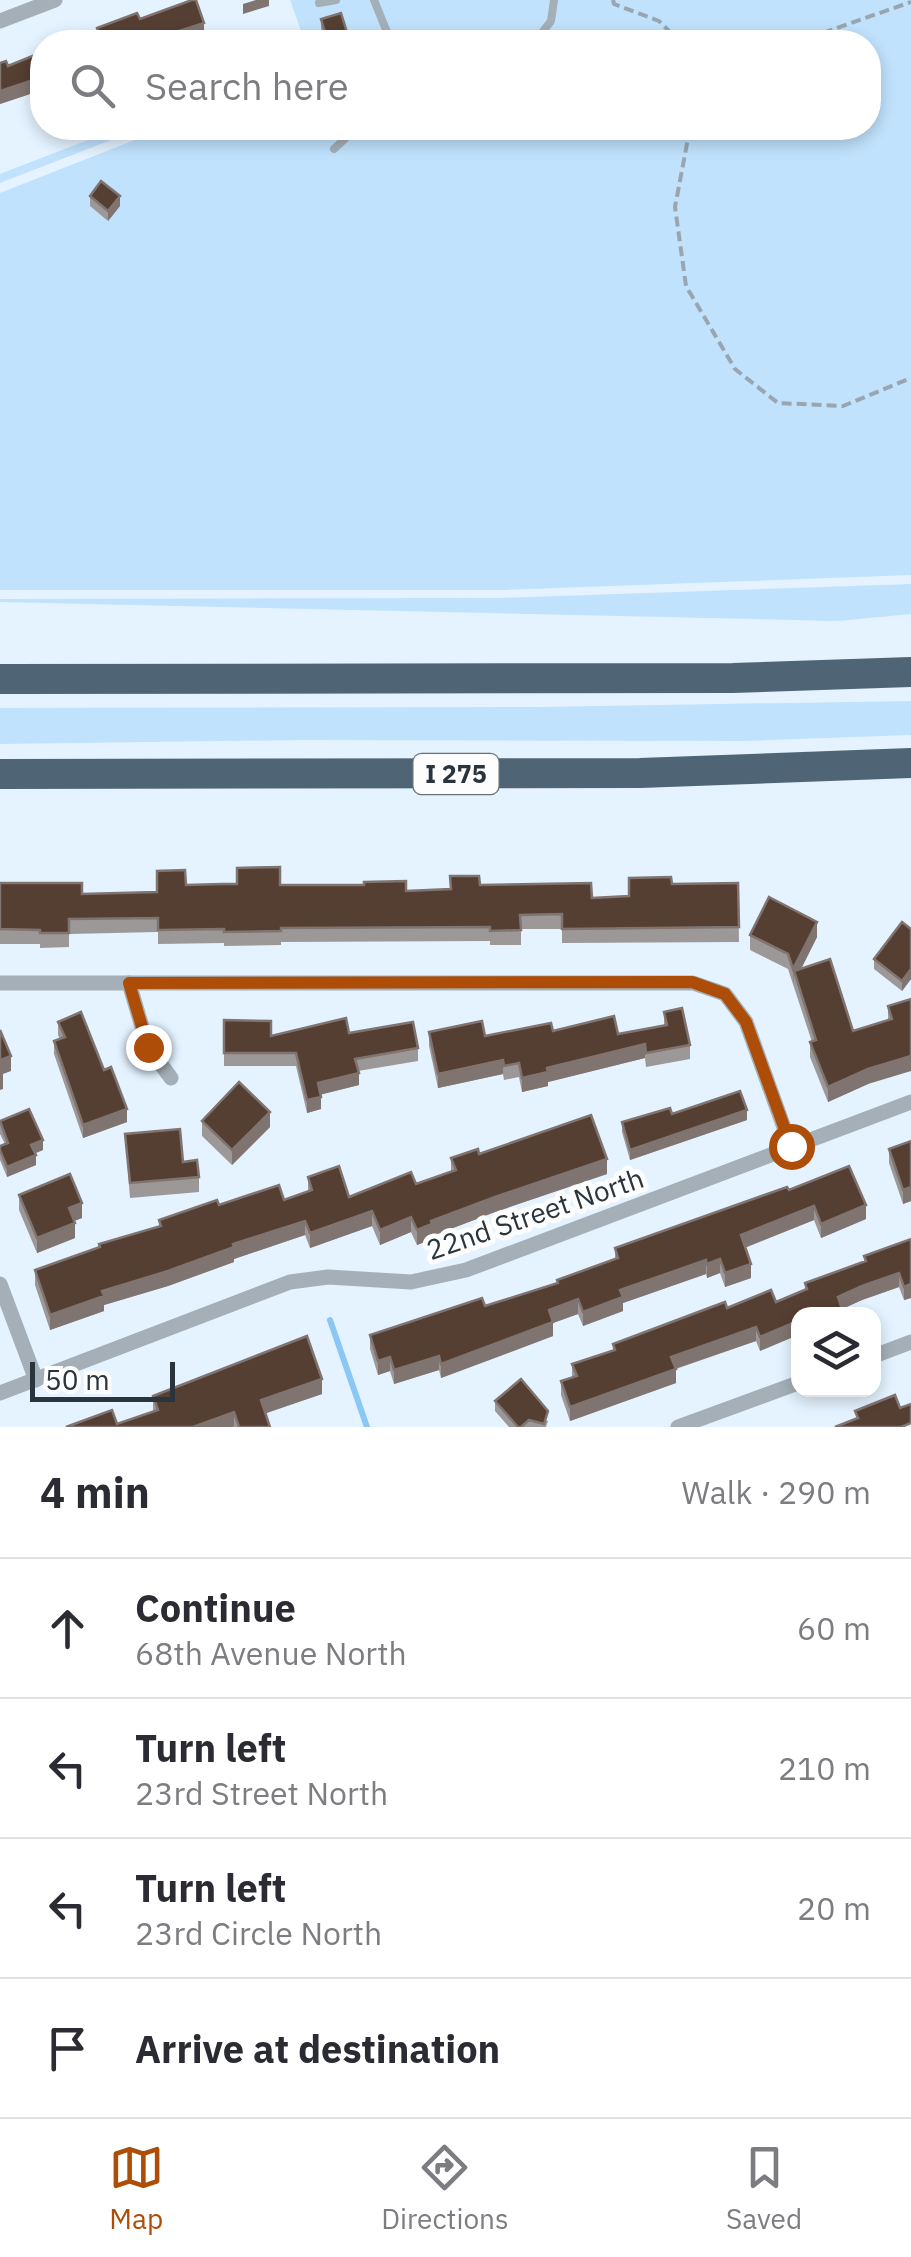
<!DOCTYPE html>
<meta charset="utf-8">
<style>
:root{--surface:#fff;--page:#f2f2f3;--text:#2b2b33;--muted:#7c7c81;--line:#e1e1e2;--accent:#ad4d07}
body{margin:0;font-family:"IBM Plex Sans",sans-serif;background:var(--page);color:var(--text)}
.controls{position:absolute;right:30px;bottom:30px;display:grid;overflow:hidden;border-radius:20px;box-shadow:0 5px 15px #0003}
.controls button{width:90px;height:90px;display:grid;place-items:center;padding:0;border:0;border-bottom:2px solid var(--line);background:var(--surface);color:var(--text);font:50px sans-serif}
.scale{position:absolute;left:30px;bottom:25px;width:145px;box-sizing:border-box;padding-left:10px;border:5px solid #2a343c;border-top:0;font-size:28px;line-height:35px;white-space:nowrap;color:#2a343c;-webkit-text-stroke:8px #fdfdfd;paint-order:stroke}
.stop{position:absolute;width:30px;height:30px;margin:-22px;border:8px solid #ad4d07;border-radius:50%;background:#fff}
.stop.end{background:#ad4d07;border-color:#fff;box-shadow:0 2px 10px #0008}
.list{margin:0;padding:0;list-style:none}
h2{display:flex;justify-content:space-between;align-items:center;height:130px;margin:0;padding:0 40px;font-size:42px}
h2 small{font-size:32px;font-weight:400;color:var(--muted)}
.list li{display:grid;grid-template-columns:65px 1fr auto;gap:30px;align-items:center;box-sizing:border-box;height:140px;padding:0 40px;border-top:2px solid var(--line)}
.list b{display:block;font-size:38px;white-space:nowrap}
.list p{margin:0;font-size:32px;white-space:nowrap;color:var(--muted)}
.list em{font-size:32px;font-style:normal;color:var(--muted)}
.icon{flex:none;width:55px;height:55px;fill:none;stroke:currentColor;stroke-width:2;stroke-linecap:round;stroke-linejoin:round}
.map{position:relative;flex:none;width:911px;height:1427px;overflow:hidden}
.search{position:absolute;background:var(--surface);box-shadow:0 5px 15px #0003;left:30px;right:30px;top:30px;height:110px;display:flex;align-items:center;gap:25px;box-sizing:border-box;padding:0 35px;border-radius:40px;color:var(--muted);font-size:38px}
.sheet{height:690px;background:var(--surface)}
nav{display:flex;justify-content:space-around;align-items:center;box-sizing:border-box;height:140px;border-top:2px solid var(--line);background:var(--surface);font-size:28px;color:var(--muted)}
nav a{display:grid;justify-items:center;gap:5px}
nav .on{color:var(--accent)}
.map>svg:first-child{display:block}
.green{fill:#c0e2fd}
.lines{fill:none;stroke-linecap:round;stroke-linejoin:round}
.stream{stroke:#8bc7f5;stroke-width:6}
.path{stroke:#99a6b0;stroke-width:4;stroke-dasharray:10 5;stroke-linecap:butt}
.lane{stroke:#a4afb7;stroke-width:8}
.street{stroke:#a4afb7;stroke-width:15}
.highway{stroke:#4f6576;stroke-width:30}
.wall{fill:#9c9898}
.shaded-wall{fill:#807470}
.building{fill:#553e32;stroke:#807470;stroke-width:2.5}
.route{stroke:#ad4d07;stroke-width:12}
.labels{text-anchor:middle;stroke-width:10;stroke-linejoin:round;paint-order:stroke}
.shield{fill:#fdfdfd;stroke:#697076;stroke-width:2.5}
.shield-label{font-size:25px;font-weight:bold;fill:#2a343c}
.street-label{font-size:28px;fill:#2a343c;stroke:#fdfdfd}
</style>
<div class="map">
<svg width="911" height="1427" viewBox="0 0 911 1427">
<rect width="100%" height="100%" fill="#e4f3ff"/>
<g class="green">
<path d="M 290,0 L 911,0 L 911,575 L 504,590 L 0,590 L 0,193 L 165,128 L 868,128 L 868,42 L 305,42 Z"/>
<path d="M 119,128 L 142,128 L 0,183 L 0,174 Z"/>
<path d="M 911,584 L 911,614 L 838,621 L 0,602 L 0,599 L 503,598 Z"/>
<path d="M 911,701 L 911,735 L 743,741 L 303,740 L 0,744 L 0,708 L 538,707 Z"/>
</g>
<g class="lines">
<path class="stream" d="M 330,1320 L 367,1427"/>
<g class="path">
<path d="M 613,0 L 614,4 L 659,21 L 680,42"/>
<path d="M 779,42 L 814,36 L 911,2"/>
<path d="M 690,128 L 675,207 L 686,286 L 735,369 L 778,403 L 843,406 L 911,378"/>
</g>
<g class="lane">
<path d="M 374,0 L 391,42"/>
<path d="M 319,3 L 336,0"/>
<path d="M 535,42 L 551,21 L 554,0"/>
<path d="M 334,149 L 356,128"/>
</g>
<g class="street">
<path d="M 0,21 L 55,0"/>
<path d="M 0,983 L 693,983 L 725,994 L 746,1022 L 791,1147"/>
<path d="M 129,983 L 148,1047 L 171,1078"/>
<path d="M 0,1284 L 36,1380"/>
<path d="M 874,1356 L 911,1342"/>
<path d="M 0,1393 L 290,1282 L 328,1277 L 411,1282 L 466,1270 L 911,1102"/>
<path d="M 678,1427 L 798,1383"/>
</g>
<g class="highway">
<path d="M 0,679 L 733,678 L 911,672"/>
<path d="M 0,774 L 640,773 L 911,763"/>
</g>
</g>
<g class="wall">
<path d="M 321,19 L 350,42 L 325,42 L 321,29 Z"/>
<path d="M 42,52 L 39,115 L 30,94 L 0,104 L 0,63 L 8,66 Z"/>
<path d="M 90,196 L 120,206 L 108,221 L 90,206 Z"/>
<path d="M 0,883 L 82,894 L 157,892 L 186,885 L 280,885 L 406,891 L 450,889 L 480,885 L 592,898 L 629,896 L 672,884 L 738,883 L 739,942 L 562,943 L 562,929 L 521,929 L 521,945 L 490,945 L 490,941 L 281,942 L 281,945 L 224,946 L 224,943 L 158,944 L 158,932 L 69,934 L 69,947 L 40,948 L 40,944 L 0,944 Z"/>
<path d="M 911,929 L 911,979 L 902,991 L 874,969 L 874,959 Z"/>
<path d="M 750,935 L 817,937 L 801,969 L 853,1031 L 888,1020 L 888,1006 L 911,999 L 868,1084 L 828,1102 L 810,1057 L 810,1042 L 812,1042 L 788,969 L 750,950 Z"/>
<path d="M 664,1012 L 690,1045 L 690,1059 L 646,1067 L 645,1058 L 548,1082 L 548,1086 L 522,1092 L 519,1077 L 504,1080 L 503,1074 L 438,1088 L 429,1046 L 429,1032 L 485,1036 L 553,1031 L 618,1034 L 664,1025 Z"/>
<path d="M 224,1020 L 271,1036 L 349,1033 L 418,1048 L 418,1061 L 358,1071 L 359,1085 L 320,1095 L 321,1109 L 307,1113 L 296,1066 L 224,1066 Z"/>
<path d="M 58,1022 L 104,1070 L 127,1122 L 83,1138 L 54,1054 L 54,1041 L 60,1039 L 58,1035 Z"/>
<path d="M 747,1120 L 630,1160 L 622,1132 L 622,1122 Z"/>
<path d="M 0,1121 L 43,1150 L 35,1153 L 36,1165 L 7,1177 L 0,1160 L 0,1146 L 5,1144 L 0,1134 Z"/>
<path d="M 202,1121 L 270,1127 L 232,1165 L 202,1136 Z"/>
<path d="M 125,1134 L 183,1162 L 199,1177 L 199,1192 L 130,1198 Z"/>
<path d="M 911,1141 L 911,1201 L 903,1204 L 889,1163 L 889,1149 Z"/>
<path d="M 479,1154 L 607,1174 L 495,1212 L 432,1236 L 432,1239 L 417,1245 L 411,1232 L 380,1245 L 372,1226 L 310,1248 L 305,1235 L 234,1259 L 234,1262 L 168,1286 L 104,1305 L 104,1311 L 50,1330 L 35,1285 L 35,1270 L 159,1226 L 159,1220 L 219,1205 L 284,1200 L 308,1191 L 308,1177 L 349,1197 L 416,1184 L 451,1172 L 451,1158 Z"/>
<path d="M 789,1190 L 866,1219 L 821,1238 L 814,1220 L 745,1248 L 751,1278 L 725,1287 L 720,1273 L 707,1278 L 706,1274 L 623,1303 L 623,1311 L 583,1326 L 578,1314 L 553,1323 L 553,1336 L 441,1378 L 439,1370 L 394,1384 L 390,1371 L 378,1375 L 370,1349 L 370,1335 L 485,1306 L 557,1283 L 557,1280 L 615,1259 L 615,1248 Z"/>
<path d="M 19,1195 L 82,1218 L 74,1221 L 75,1238 L 37,1253 L 19,1210 Z"/>
<path d="M 911,1239 L 911,1298 L 904,1300 L 899,1287 L 862,1300 L 842,1309 L 842,1314 L 798,1314 L 760,1351 L 756,1341 L 676,1369 L 676,1383 L 570,1421 L 561,1395 L 561,1381 L 572,1377 L 572,1364 L 613,1350 L 613,1344 L 727,1308 L 776,1302 L 805,1290 L 805,1283 L 864,1262 L 864,1256 Z"/>
<path d="M 322,1394 L 265,1413 L 270,1427 L 66,1427 L 117,1424 L 153,1411 L 153,1396 Z"/>
<path d="M 495,1401 L 548,1421 L 546,1427 L 509,1427 L 495,1411 Z"/>
</g>
<g class="shaded-wall">
<path d="M 256,0 L 269,0 L 269,6 L 243,14 L 243,4 Z"/>
<path d="M 204,23 L 204,33 L 176,42 L 145,42 Z"/>
<path d="M 30,81 L 30,94 L 0,104 L 0,91 Z"/>
<path d="M 42,101 L 42,114 L 39,115 L 39,102 Z"/>
<path d="M 120,196 L 120,206 L 108,221 L 108,211 Z"/>
<path d="M 817,922 L 817,937 L 796,979 L 794,971 L 793,984 L 793,969 Z"/>
<path d="M 911,969 L 911,979 L 902,991 L 902,981 Z"/>
<path d="M 645,1044 L 645,1058 L 548,1082 L 548,1086 L 522,1092 L 522,1078 L 547,1068 Z"/>
<path d="M 11,1056 L 11,1071 L 3,1074 L 3,1089 L 0,1090 L 0,1060 Z"/>
<path d="M 911,1056 L 911,1071 L 868,1084 L 828,1102 L 828,1087 L 868,1069 Z"/>
<path d="M 503,1060 L 503,1074 L 438,1088 L 438,1074 Z"/>
<path d="M 359,1073 L 359,1085 L 318,1095 L 318,1083 Z"/>
<path d="M 321,1097 L 321,1109 L 307,1113 L 307,1100 Z"/>
<path d="M 127,1109 L 127,1122 L 83,1138 L 83,1125 Z"/>
<path d="M 747,1110 L 747,1120 L 630,1160 L 630,1150 Z"/>
<path d="M 270,1112 L 270,1127 L 232,1165 L 232,1150 Z"/>
<path d="M 43,1140 L 43,1150 L 31,1155 L 31,1145 Z"/>
<path d="M 36,1155 L 36,1165 L 7,1177 L 7,1167 Z"/>
<path d="M 607,1159 L 607,1174 L 495,1212 L 432,1236 L 432,1239 L 417,1245 L 417,1230 L 431,1221 L 495,1197 Z"/>
<path d="M 911,1187 L 911,1201 L 903,1204 L 903,1190 Z"/>
<path d="M 82,1203 L 82,1218 L 69,1223 L 69,1208 Z"/>
<path d="M 866,1205 L 866,1219 L 821,1238 L 821,1224 Z"/>
<path d="M 814,1206 L 814,1220 L 741,1249 L 741,1235 Z"/>
<path d="M 372,1211 L 372,1226 L 310,1248 L 310,1233 Z"/>
<path d="M 411,1217 L 411,1232 L 380,1245 L 380,1230 Z"/>
<path d="M 305,1221 L 305,1235 L 234,1259 L 234,1262 L 168,1286 L 104,1305 L 104,1311 L 50,1330 L 50,1315 L 102,1291 L 233,1244 Z"/>
<path d="M 75,1223 L 75,1238 L 37,1253 L 37,1238 Z"/>
<path d="M 720,1259 L 720,1273 L 707,1278 L 707,1264 Z"/>
<path d="M 706,1260 L 706,1274 L 623,1303 L 623,1311 L 583,1326 L 583,1312 L 620,1290 Z"/>
<path d="M 751,1264 L 751,1278 L 725,1287 L 725,1273 Z"/>
<path d="M 899,1273 L 899,1287 L 862,1300 L 842,1309 L 842,1314 L 826,1314 L 838,1297 L 862,1286 Z"/>
<path d="M 911,1284 L 911,1298 L 904,1300 L 904,1287 Z"/>
<path d="M 578,1299 L 578,1314 L 553,1323 L 553,1336 L 441,1378 L 441,1364 L 549,1310 Z"/>
<path d="M 798,1321 L 798,1335 L 760,1351 L 760,1337 Z"/>
<path d="M 756,1327 L 756,1341 L 671,1370 L 671,1357 Z"/>
<path d="M 439,1356 L 439,1370 L 394,1384 L 394,1370 Z"/>
<path d="M 390,1357 L 390,1371 L 378,1375 L 378,1361 Z"/>
<path d="M 676,1369 L 676,1383 L 570,1421 L 570,1407 Z"/>
<path d="M 322,1379 L 322,1394 L 261,1415 L 261,1400 Z"/>
<path d="M 234,1412 L 234,1426 L 232,1427 L 193,1427 Z"/>
</g>
<g class="building">
<path d="M 192,0 L 196,0 L 204,23 L 145,42 L 102,42 L 97,28 L 137,13 L 140,19 Z"/>
<path d="M 341,13 L 350,42 L 328,42 L 321,19 Z"/>
<path d="M 42,52 L 42,101 L 39,102 L 30,81 L 0,91 L 0,63 L 6,61 L 8,66 Z"/>
<path d="M 101,181 L 120,196 L 108,211 L 90,196 Z"/>
<path d="M 280,867 L 280,885 L 364,885 L 364,882 L 406,881 L 406,891 L 451,889 L 450,876 L 479,876 L 480,885 L 591,883 L 592,898 L 629,896 L 629,878 L 671,877 L 672,884 L 738,883 L 739,927 L 562,929 L 562,914 L 520,915 L 521,930 L 490,931 L 490,927 L 281,928 L 281,931 L 224,932 L 224,929 L 158,930 L 158,918 L 69,919 L 69,933 L 40,933 L 40,930 L 0,929 L 0,883 L 82,883 L 82,894 L 157,892 L 157,871 L 185,870 L 186,885 L 223,884 L 237,884 L 237,868 Z"/>
<path d="M 769,897 L 817,922 L 793,969 L 788,954 L 750,935 Z"/>
<path d="M 902,922 L 911,929 L 911,969 L 902,981 L 874,959 Z"/>
<path d="M 830,959 L 853,1031 L 892,1019 L 888,1006 L 911,999 L 911,1056 L 868,1069 L 828,1087 L 810,1042 L 816,1040 L 794,971 Z"/>
<path d="M 682,1008 L 690,1045 L 646,1053 L 645,1044 L 547,1068 L 548,1072 L 522,1078 L 519,1063 L 504,1066 L 503,1060 L 438,1074 L 429,1032 L 482,1021 L 485,1036 L 551,1023 L 553,1031 L 614,1016 L 618,1034 L 667,1025 L 664,1012 Z"/>
<path d="M 81,1012 L 104,1070 L 111,1067 L 127,1109 L 83,1125 L 54,1041 L 65,1037 L 58,1022 Z"/>
<path d="M 346,1018 L 349,1033 L 413,1022 L 418,1048 L 355,1059 L 359,1073 L 318,1083 L 321,1097 L 307,1100 L 296,1053 L 224,1053 L 224,1020 L 271,1021 L 271,1036 Z"/>
<path d="M 0,1030 L 11,1056 L 0,1060 Z"/>
<path d="M 239,1082 L 270,1112 L 232,1150 L 202,1121 Z"/>
<path d="M 740,1091 L 747,1110 L 630,1150 L 622,1122 L 670,1108 L 672,1114 Z"/>
<path d="M 29,1109 L 43,1140 L 31,1145 L 36,1155 L 7,1167 L 0,1150 L 0,1146 L 8,1143 L 0,1121 Z"/>
<path d="M 591,1115 L 607,1159 L 495,1197 L 431,1221 L 432,1224 L 417,1230 L 411,1217 L 380,1230 L 372,1211 L 310,1233 L 305,1221 L 233,1244 L 234,1247 L 168,1271 L 102,1291 L 104,1296 L 50,1315 L 35,1270 L 100,1247 L 99,1244 L 161,1226 L 159,1220 L 217,1200 L 219,1205 L 279,1185 L 284,1200 L 312,1190 L 308,1177 L 339,1166 L 349,1197 L 411,1172 L 416,1184 L 456,1170 L 451,1158 L 478,1149 L 479,1154 Z"/>
<path d="M 180,1129 L 183,1162 L 197,1160 L 199,1177 L 130,1183 L 125,1134 Z"/>
<path d="M 911,1141 L 911,1187 L 903,1190 L 889,1149 Z"/>
<path d="M 849,1166 L 866,1205 L 821,1224 L 814,1206 L 741,1235 L 751,1264 L 725,1273 L 720,1259 L 707,1264 L 706,1260 L 620,1290 L 623,1297 L 583,1312 L 578,1299 L 549,1310 L 553,1322 L 441,1364 L 439,1356 L 394,1370 L 390,1357 L 378,1361 L 370,1335 L 482,1298 L 485,1306 L 558,1283 L 557,1280 L 618,1258 L 615,1248 L 787,1187 L 789,1190 Z"/>
<path d="M 70,1174 L 82,1203 L 69,1208 L 75,1223 L 37,1238 L 19,1195 Z"/>
<path d="M 911,1239 L 911,1284 L 904,1287 L 899,1273 L 862,1286 L 838,1297 L 842,1309 L 825,1314 L 798,1314 L 798,1321 L 760,1337 L 756,1327 L 671,1357 L 676,1369 L 570,1407 L 561,1381 L 577,1376 L 572,1364 L 615,1350 L 613,1344 L 725,1302 L 727,1308 L 771,1290 L 776,1302 L 807,1289 L 805,1283 L 866,1261 L 864,1256 Z"/>
<path d="M 307,1336 L 322,1379 L 261,1400 L 270,1427 L 239,1427 L 234,1412 L 193,1427 L 66,1427 L 112,1410 L 117,1424 L 158,1410 L 153,1396 Z"/>
<path d="M 521,1379 L 548,1411 L 544,1424 L 529,1420 L 521,1427 L 518,1427 L 495,1401 Z"/>
<path d="M 895,1395 L 900,1408 L 911,1404 L 911,1423 L 901,1427 L 835,1427 L 858,1418 L 855,1411 Z"/>
</g>
<g class="lines">
<path class="route" d="M 148,1047 L 129,983 L 692,982 L 725,994 L 746,1022 L 791,1146"/>
</g>
<g class="labels">
<rect class="shield" x="413.5" y="754" width="85" height="40" rx="8"/>
<g class="shield-label">
<text x="456" y="783">I 275</text>
</g>
<g class="street-label">
<text transform="translate(535 1214) rotate(-19)" y="10">22nd Street North</text>
</g>
</g>
</svg>
<div class="controls">
<button><svg class="icon" aria-label="layers" viewBox="0 0 24 24"><path d="M12 4l9 5-9 5-9-5zM3 14l9 5 9-5"/></svg></button>
</div>
<div class="scale">50 m</div>
<div class="stop" style="left:791px;top:1146px"></div>
<div class="stop end" style="left:148px;top:1047px"></div>
<div class="search"><svg class="icon" aria-label="search" viewBox="0 0 24 24"><circle cx="10" cy="10" r="6"/><path d="M15 15l6 6"/></svg>Search here</div>
</div>
<section class="sheet">
<h2>4 min<small>Walk · 290 m</small></h2>
<ul class="list">
<li><svg class="icon" aria-label="ahead" viewBox="0 0 24 24"><path d="M12 20V5M6 11l6-6 6 6"/></svg><div><b>Continue</b><p>68th Avenue North</p></div><em>60 m</em></li>
<li><svg class="icon" aria-label="left" viewBox="0 0 24 24"><path d="M17 20v-9H6M10 6l-5 5 5 5"/></svg><div><b>Turn left</b><p>23rd Street North</p></div><em>210 m</em></li>
<li><svg class="icon" aria-label="left" viewBox="0 0 24 24"><path d="M17 20v-9H6M10 6l-5 5 5 5"/></svg><div><b>Turn left</b><p>23rd Circle North</p></div><em>20 m</em></li>
<li><svg class="icon" aria-label="arrive" viewBox="0 0 24 24"><path d="M6 21V4h12l-3 4 3 4H6"/></svg><div><b>Arrive at destination</b></div></li>
</ul>
</section>
<nav>
<a class="on"><svg class="icon" aria-label="map" viewBox="0 0 24 24"><path d="M3 6l6-2 6 2 6-2v14l-6 2-6-2-6 2zM9 4v14M15 6v14"/></svg>Map</a>
<a><svg class="icon" aria-label="directions" viewBox="0 0 24 24"><path d="M12 3l9 9-9 9-9-9zM9 14v-3h6M13 9l2 2-2 2"/></svg>Directions</a>
<a><svg class="icon" aria-label="saved" viewBox="0 0 24 24"><path d="M7 4h10v16l-5-4-5 4z"/></svg>Saved</a>
</nav>
